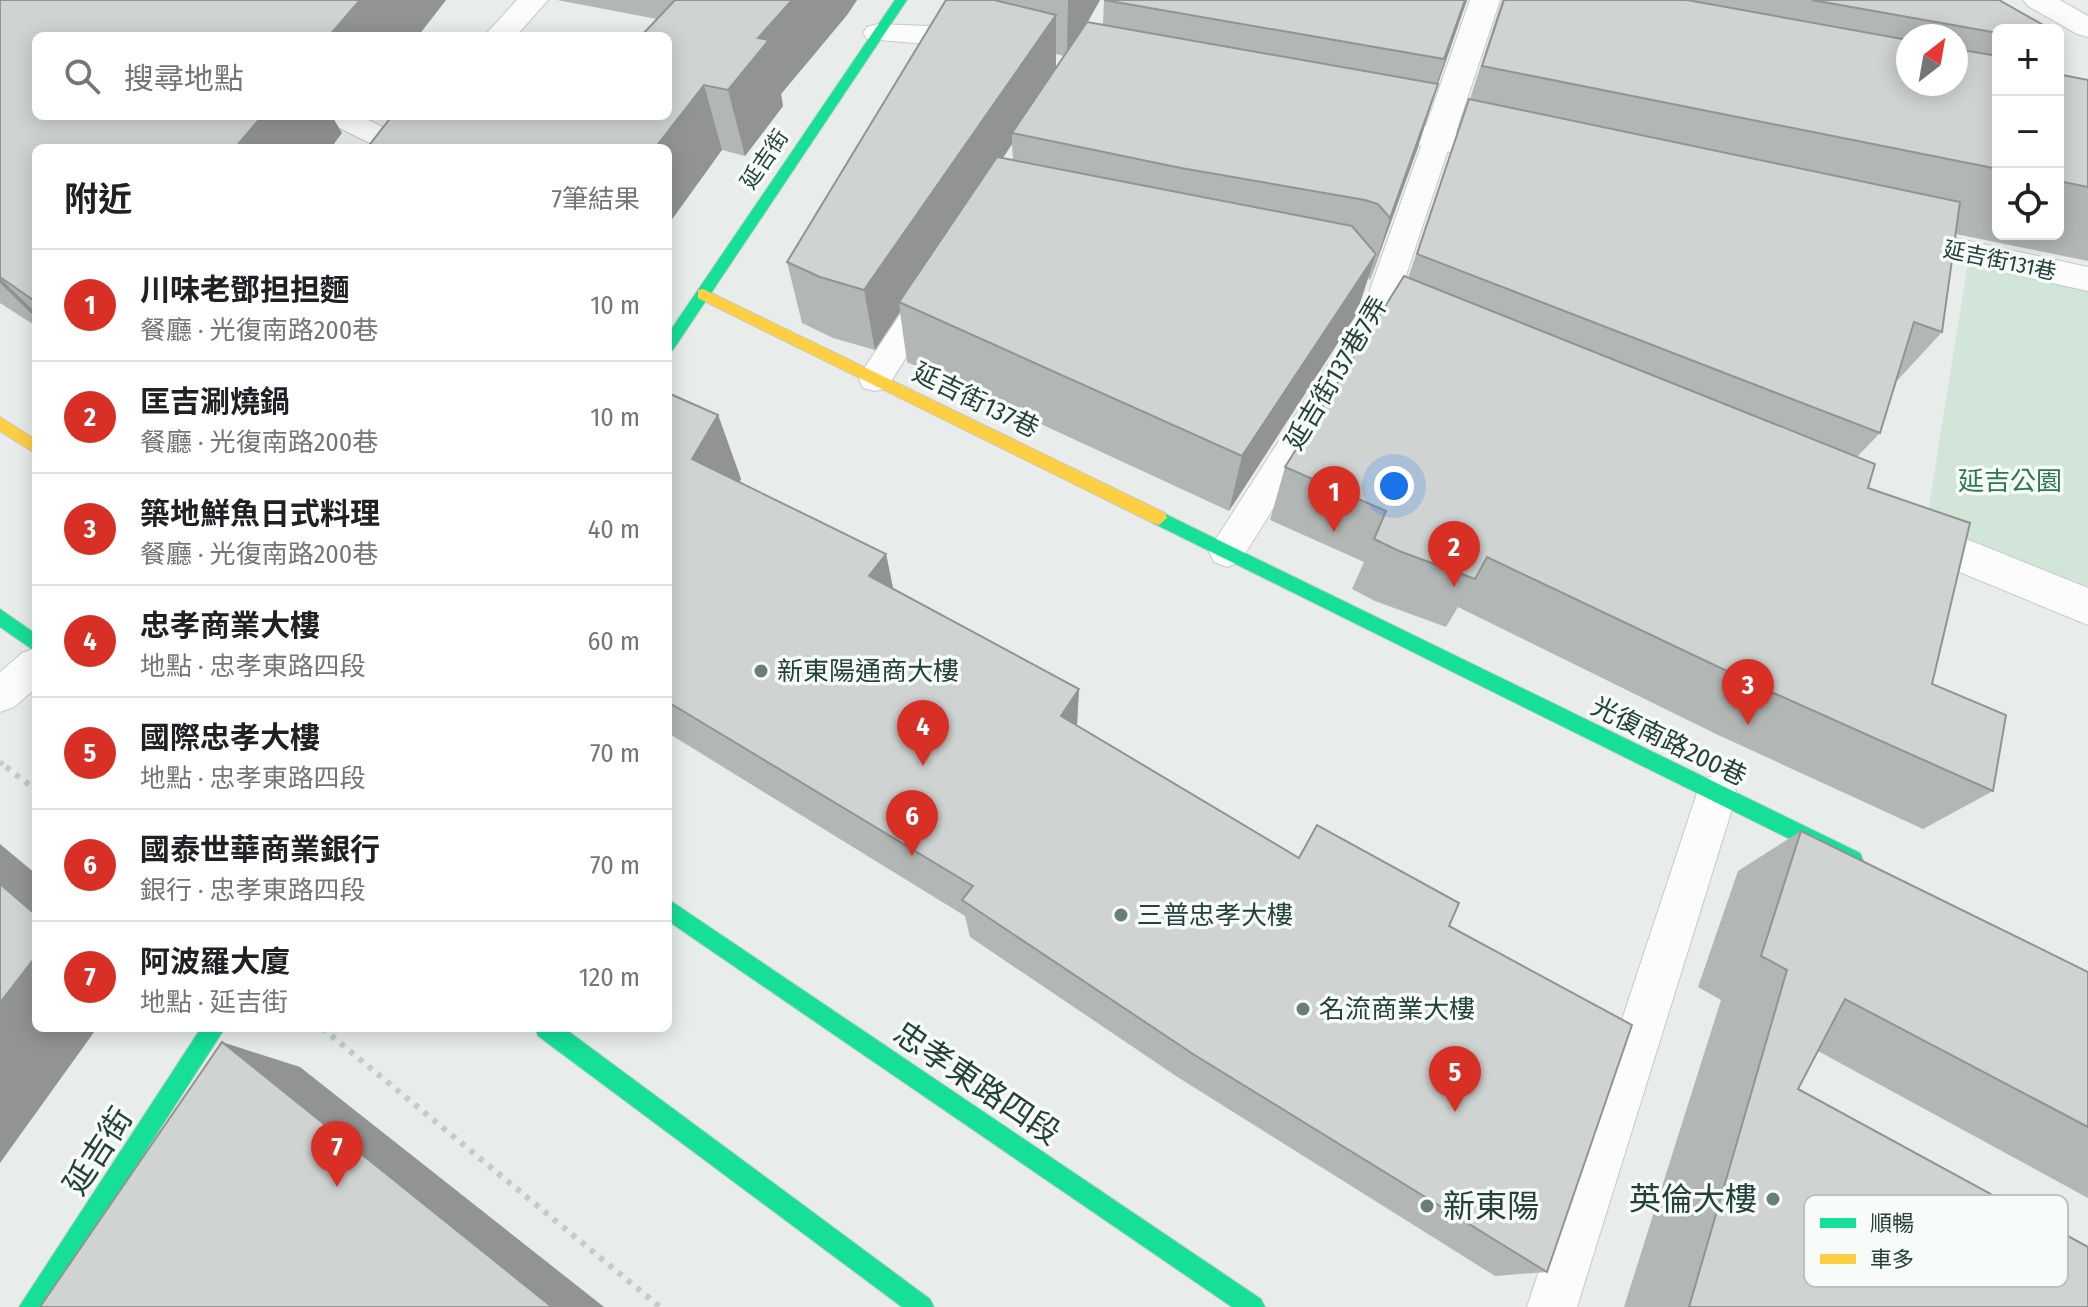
<!DOCTYPE html>
<html lang="zh-TW">
<meta charset="utf-8">
<style>
:root{--surface:#fff;--page:#f2f2f2;--text:#202124;--muted:#757577;--line:#e0e0e0;--accent:#d93025}
body{margin:0;font-family:"Fira Sans Condensed","Noto Sans TC",sans-serif;background:var(--page);color:var(--text)}
.controls{position:absolute;right:24px;top:24px;display:grid;overflow:hidden;border-radius:12px;box-shadow:0 4px 20px #0003}
.controls button{width:72px;height:72px;display:grid;place-items:center;padding:0;border:0;border-bottom:2px solid var(--line);background:var(--surface);color:var(--text);font:40px sans-serif}
.compass{position:absolute;left:1896px;top:24px;width:72px;height:72px;border-radius:50%;background:var(--surface);box-shadow:0 4px 20px #0003;rotate:31deg}
.you{position:absolute;left:1394px;top:486px;width:28px;height:28px;margin:-20px;border:6px solid #fff;border-radius:50%;background:#1a73e8;box-shadow:0 0 0 12px #1a73e833}
.badge{display:grid;place-items:center;width:52px;height:52px;border-radius:50%;background:var(--accent);color:#fff;font-size:26px;font-weight:700}
.pin{position:absolute;translate:-50% -66px;filter:drop-shadow(0 2px 4px #0008)}
.pin::after{content:'';position:absolute;top:42px;width:28px;height:24px;background:inherit;clip-path:polygon(0 0,100% 0,50% 100%)}
.list{margin:0;padding:0;list-style:none}
h2{display:flex;justify-content:space-between;align-items:center;height:104px;margin:0;padding:0 32px;font-size:34px}
h2 small{font-size:26px;font-weight:400;color:var(--muted)}
.list li{display:grid;grid-template-columns:52px 1fr auto;gap:24px;align-items:center;box-sizing:border-box;height:112px;padding:0 32px;border-top:2px solid var(--line)}
.list b{display:block;font-size:30px;white-space:nowrap}
.list p{margin:0;font-size:26px;white-space:nowrap;color:var(--muted)}
.list em{font-size:26px;font-style:normal;color:var(--muted)}
.icon{flex:none;width:44px;height:44px;fill:none;stroke:currentColor;stroke-width:2;stroke-linecap:round;stroke-linejoin:round}
.map{position:relative;flex:none;width:2088px;height:1307px;overflow:hidden}
.search{position:absolute;background:var(--surface);box-shadow:0 4px 20px #0003;left:32px;top:32px;width:640px;height:88px;display:flex;align-items:center;gap:20px;box-sizing:border-box;padding:0 28px;border-radius:12px;color:var(--muted);font-size:30px}
.panel{position:absolute;background:var(--surface);box-shadow:0 4px 20px #0003;left:32px;top:144px;width:640px;height:888px;border-radius:12px}
.map>svg:first-child{display:block}
.green{fill:#d1e6d8}
.lines{fill:none;stroke-linecap:round;stroke-linejoin:round}
.lane-casing{stroke:#c5cac8;stroke-width:2}
.street-casing{stroke:#c5cac8;stroke-width:2}
.fast-casing{stroke:#c3cbc8;stroke-width:2}
.slow-casing{stroke:#c3cbc8;stroke-width:2}
.path-far1{stroke:#c3ccca;stroke-width:5;stroke-dasharray:4 6;stroke-linecap:butt}
.path{stroke:#c3ccca;stroke-width:6;stroke-dasharray:5 7;stroke-linecap:butt}
.lane{fill:#fcfcfc;fill-rule:evenodd}
.street{fill:#fcfcfc;fill-rule:evenodd}
.fast{fill:#16e098;fill-rule:evenodd}
.slow{fill:#ffcf43;fill-rule:evenodd}
.wall{fill:#b2b6b5;fill-rule:evenodd}
.shaded-wall{fill:#919493}
.building{fill:#cfd4d2;stroke:#919493;stroke-width:2}
.poi-dot{fill:#697e78;stroke:#f7fbf9;stroke-width:3}
.labels{text-anchor:middle;stroke-width:7;stroke-linejoin:round;paint-order:stroke}
.far-street-label{font-size:22px;fill:#24423a;stroke:#f7fbf9}
.street-label{font-size:26px;fill:#24423a;stroke:#f7fbf9}
.park-label{font-size:26px;fill:#2d7a4b;stroke:#f7fbf9}
.poi-label{font-size:26px;fill:#24423a;stroke:#f7fbf9;text-anchor:start}
.near-street-label{font-size:32px;fill:#24423a;stroke:#f7fbf9}
.near-poi-label{font-size:32px;fill:#24423a;stroke:#f7fbf9;text-anchor:end}
.key{fill:#f7fbf9;stroke:#b8c4c0;stroke-width:2}
.key-label{font-size:22px;fill:#24423a}
</style>
<div class="map">
<svg width="2088" height="1307" viewBox="0 0 2088 1307">
<rect width="100%" height="100%" fill="#e8edeb"/>
<path class="green" d="M 1968,262 L 2088,284 L 2088,599 L 1925,531 Z"/>
<g class="lines">
<g class="lane-casing">
<g id="lane">
<path d="M 323,116 L 360,116 L 405,138 L 409,144 L 406,148 L 380,148 L 327,122 Z"/>
<path d="M 1438,129 L 1448,132 L 1452,138 L 1393,314 L 1240,562 L 1227,567 L 1214,562 L 1209,552 L 1214,542 L 1362,312 L 1424,138 L 1428,132 Z"/>
<path d="M 932,280 L 943,283 L 947,291 L 887,388 L 875,391 L 863,388 L 859,379 L 863,370 L 921,283 Z"/>
<path d="M 36,648 L 36,688 L 14,707 L 0,712 L 0,672 L 22,653 Z"/>
<path d="M 1717,774 L 1731,780 L 1737,793 L 1577,1307 L 1527,1307 L 1697,793 L 1703,780 Z"/>
</g>
</g>
<g class="street-casing">
<g id="street">
<path d="M 517,0 L 548,0 L 516,36 L 484,36 Z"/>
<path d="M 1470,0 L 1500,0 L 1456,132 L 1523,147 L 1527,154 L 1523,161 L 1511,165 L 1352,131 L 1347,124 L 1352,117 L 1363,114 L 1426,126 Z"/>
<path d="M 2023,0 L 2060,0 L 2088,16 L 2088,37 L 2077,34 L 2028,6 Z"/>
<path d="M 878,24 L 928,26 L 993,42 L 997,48 L 993,54 L 982,57 L 928,44 L 867,39 L 863,33 L 867,27 Z"/>
<path d="M 1895,225 L 2088,267 L 2088,291 L 1883,245 L 1878,237 L 1883,229 Z"/>
<path d="M 1909,516 L 2088,588 L 2088,625 L 1894,545 L 1888,533 L 1894,521 Z"/>
</g>
</g>
<g class="fast-casing">
<g id="fast">
<path d="M 895,0 L 907,0 L 673,350 L 668,352 L 668,334 Z"/>
<path d="M 1159,511 L 1860,853 L 1863,860 L 1860,867 L 1853,870 L 1846,867 L 1153,523 L 1151,518 Z"/>
<path d="M 0,609 L 36,634 L 36,652 L 0,627 Z"/>
<path d="M 668,899 L 1261,1299 L 1265,1307 L 1232,1307 L 668,921 Z"/>
<path d="M 201,1028 L 225,1028 L 45,1307 L 19,1307 Z"/>
<path d="M 535,1028 L 564,1028 L 930,1299 L 934,1307 L 902,1307 L 538,1036 Z"/>
</g>
</g>
<g class="slow-casing">
<g id="slow">
<path d="M 703,289 L 1165,513 L 1167,518 L 1159,525 L 1153,523 L 698,298 L 698,290 Z"/>
<path d="M 0,417 L 36,440 L 36,454 L 0,431 Z"/>
</g>
</g>
<path class="path-far1" d="M 0,762 L 9,769"/>
<g class="path">
<path d="M 6,767 L 36,790"/>
<path d="M 322,1028 L 660,1307"/>
</g>
<use href="#lane" class="lane"/>
<use href="#street" class="street"/>
<use href="#fast" class="fast"/>
<use href="#slow" class="slow"/>
</g>
<g class="wall">
<path d="M 0,0 L 446,0 L 418,36 L 36,36 L 342,133 L 36,148 L 36,326 L 0,303 Z"/>
<path d="M 557,0 L 857,0 L 847,15 L 781,94 L 783,106 L 745,156 L 722,150 L 668,116 L 657,19 Z"/>
<path d="M 946,0 L 1100,0 L 1088,22 L 1103,24 L 1104,0 L 1467,0 L 1438,84 L 1418,147 L 1370,280 L 1368,278 L 1356,315 L 1229,511 L 907,362 L 900,312 L 875,350 L 833,338 L 802,323 L 787,262 ZM 1056,54 L 1064,56 L 1056,68 ZM 1012,144 L 1013,160 L 1003,158 Z"/>
<path d="M 1502,0 L 1999,0 L 1998,234 L 2058,234 L 2058,55 L 2062,75 L 2088,80 L 2088,261 L 1956,234 L 1942,332 L 1895,383 L 1880,433 L 1857,457 L 1932,684 L 1993,791 L 1923,829 L 1716,734 L 1458,607 L 1446,627 L 1375,601 L 1352,589 L 1364,562 L 1270,520 L 1285,467 L 1408,278 L 1450,154 L 1470,99 ZM 1908,36 L 1956,36 L 1956,84 L 1908,84 Z"/>
<path d="M 668,393 L 718,415 L 741,479 L 739,482 L 886,554 L 893,588 L 1079,689 L 1077,726 L 1298,858 L 1317,825 L 1449,926 L 1547,1272 L 1495,1276 L 1179,1078 L 970,937 L 965,916 L 668,733 Z"/>
<path d="M 1801,831 L 2088,972 L 2088,1198 L 1818,1051 L 1798,1089 L 2088,1307 L 1624,1307 L 1721,1000 L 1698,987 L 1738,871 Z"/>
</g>
<g class="shaded-wall">
<path d="M 360,0 L 446,0 L 418,36 L 329,36 Z"/>
<path d="M 792,0 L 857,0 L 847,15 L 781,94 L 783,106 L 745,156 L 728,90 L 758,38 Z"/>
<path d="M 1068,0 L 1100,0 L 1067,57 Z"/>
<path d="M 1465,0 L 1467,0 L 1426,118 L 1438,84 L 1418,147 L 1370,280 L 1390,218 L 1424,121 Z"/>
<path d="M 1056,15 L 1056,79 L 1012,133 L 1012,144 L 905,305 L 899,302 L 900,312 L 875,350 L 864,290 Z"/>
<path d="M 704,85 L 722,150 L 668,225 L 668,148 L 655,148 Z"/>
<path d="M 262,116 L 332,116 L 342,133 L 331,148 L 235,148 Z"/>
<path d="M 1376,254 L 1356,315 L 1229,511 L 1242,456 Z"/>
<path d="M 0,278 L 36,313 L 36,318 L 0,283 Z"/>
<path d="M 718,415 L 741,479 L 717,521 L 692,459 Z"/>
<path d="M 886,554 L 898,612 L 869,576 Z"/>
<path d="M 1079,689 L 1076,740 L 1061,716 Z"/>
<path d="M 0,844 L 36,874 L 36,915 L 0,884 Z"/>
<path d="M 36,956 L 36,1028 L 97,1028 L 0,1163 L 0,1003 Z"/>
<path d="M 222,1042 L 300,1067 L 604,1307 L 552,1307 Z"/>
</g>
<g class="building">
<path d="M 0,0 L 360,0 L 329,36 L 36,36 L 36,116 L 262,116 L 235,148 L 36,148 L 36,302 L 0,277 Z"/>
<path d="M 675,0 L 792,0 L 758,38 L 769,40 L 728,90 L 704,85 L 655,148 L 367,148 L 392,116 L 668,116 L 668,36 L 641,36 Z"/>
<path d="M 946,0 L 994,0 L 1056,15 L 864,290 L 820,277 L 787,262 Z"/>
<path d="M 1104,0 L 1465,0 L 1444,59 Z"/>
<path d="M 1504,0 L 1687,0 L 1908,40 L 1908,84 L 1956,84 L 1956,49 L 1998,56 L 1998,169 L 1482,66 Z"/>
<path d="M 1812,0 L 1999,0 L 2052,30 L 1998,30 L 1998,33 Z"/>
<path d="M 1087,22 L 1438,84 L 1390,218 L 1378,204 L 1365,200 L 1181,168 L 1012,133 Z"/>
<path d="M 2058,55 L 2062,75 L 2088,80 L 2088,187 L 2058,181 Z"/>
<path d="M 1469,99 L 1960,202 L 1942,332 L 1914,322 L 1880,433 L 1417,254 Z"/>
<path d="M 997,157 L 1352,226 L 1376,254 L 1242,456 L 899,302 Z"/>
<path d="M 1404,276 L 1875,464 L 1868,488 L 1970,523 L 1932,684 L 2006,715 L 1993,791 L 1767,690 L 1487,557 L 1475,579 L 1399,551 L 1374,539 L 1386,511 L 1285,467 Z"/>
<path d="M 668,393 L 718,415 L 692,459 L 886,554 L 869,576 L 1079,689 L 1061,716 L 1299,858 L 1317,825 L 1459,903 L 1449,926 L 1632,1025 L 1547,1272 L 1193,1054 L 962,900 L 973,886 L 668,702 Z"/>
<path d="M 1801,831 L 2088,972 L 2088,1127 L 1845,999 L 1798,1089 L 2088,1247 L 2088,1307 L 1689,1307 L 1787,970 L 1761,956 Z"/>
<path d="M 0,884 L 36,915 L 36,956 L 0,1003 Z"/>
<path d="M 222,1042 L 552,1307 L 40,1307 Z"/>
</g>
<g class="poi-dot">
<circle cx="761" cy="671" r="8"/>
<circle cx="1121" cy="915" r="8"/>
<circle cx="1303" cy="1009" r="8"/>
<circle cx="1773" cy="1199" r="8"/>
<circle cx="1427" cy="1206" r="8"/>
</g>
<g class="labels">
<g class="far-street-label">
<text transform="translate(764 159) rotate(-56)" y="8">延吉街</text>
<text transform="translate(2000 260) rotate(12)" y="8">延吉街131巷</text>
</g>
<g class="street-label">
<text transform="translate(1336 373) rotate(-59)" y="9">延吉街137巷7弄</text>
<text transform="translate(976 400) rotate(26)" y="9">延吉街137巷</text>
<text transform="translate(1669 741) rotate(26)" y="9">光復南路200巷</text>
</g>
<g class="park-label">
<text x="2010" y="490">延吉公園</text>
</g>
<g class="poi-label">
<text x="777" y="680">新東陽通商大樓</text>
<text x="1137" y="924">三普忠孝大樓</text>
<text x="1319" y="1018">名流商業大樓</text>
</g>
<g class="near-street-label">
<text transform="translate(977 1083) rotate(34)" y="11">忠孝東路四段</text>
<text transform="translate(98 1151) rotate(-57)" y="11">延吉街</text>
</g>
<g class="near-poi-label">
<text x="1757" y="1210">英倫大樓</text>
<text x="1443" y="1217" text-anchor="start">新東陽</text>
</g>
</g>
<rect x="1804" y="1195" width="264" height="92" rx="12" class="key"/>
<rect x="1820" y="1218" width="36" height="10" fill="#16e098"/>
<rect x="1820" y="1254" width="36" height="10" fill="#ffcf43"/>
<g class="key-label">
<text x="1870" y="1231">順暢</text>
<text x="1870" y="1267">車多</text>
</g>
</svg>
<div class="controls">
<button>+</button>
<button>−</button>
<button><svg class="icon" aria-label="locate" viewBox="0 0 24 24"><circle cx="12" cy="12" r="6"/><path d="M12 2v4M12 18v4M2 12h4M18 12h4"/></svg></button>
</div>
<svg class="compass" viewBox="-18 -18 36 36"><path d="M0-13l5 13h-10z" fill="#e53935"/><path d="M0 13l5-13h-10z" fill="#757577"/></svg>
<div class="you"></div>
<div class="pin badge" style="left:1334px;top:532px">1</div>
<div class="pin badge" style="left:1454px;top:587px">2</div>
<div class="pin badge" style="left:1748px;top:725px">3</div>
<div class="pin badge" style="left:923px;top:766px">4</div>
<div class="pin badge" style="left:1455px;top:1112px">5</div>
<div class="pin badge" style="left:912px;top:856px">6</div>
<div class="pin badge" style="left:337px;top:1187px">7</div>
<div class="search"><svg class="icon" aria-label="search" viewBox="0 0 24 24"><circle cx="10" cy="10" r="6"/><path d="M15 15l6 6"/></svg>搜尋地點</div>
<section class="panel">
<h2>附近<small>7筆結果</small></h2>
<ul class="list">
<li><span class="badge">1</span><div><b>川味老鄧担担麵</b><p>餐廳 · 光復南路200巷</p></div><em>10 m</em></li>
<li><span class="badge">2</span><div><b>匡吉涮燒鍋</b><p>餐廳 · 光復南路200巷</p></div><em>10 m</em></li>
<li><span class="badge">3</span><div><b>築地鮮魚日式料理</b><p>餐廳 · 光復南路200巷</p></div><em>40 m</em></li>
<li><span class="badge">4</span><div><b>忠孝商業大樓</b><p>地點 · 忠孝東路四段</p></div><em>60 m</em></li>
<li><span class="badge">5</span><div><b>國際忠孝大樓</b><p>地點 · 忠孝東路四段</p></div><em>70 m</em></li>
<li><span class="badge">6</span><div><b>國泰世華商業銀行</b><p>銀行 · 忠孝東路四段</p></div><em>70 m</em></li>
<li><span class="badge">7</span><div><b>阿波羅大廈</b><p>地點 · 延吉街</p></div><em>120 m</em></li>
</ul>
</section>
</div>
